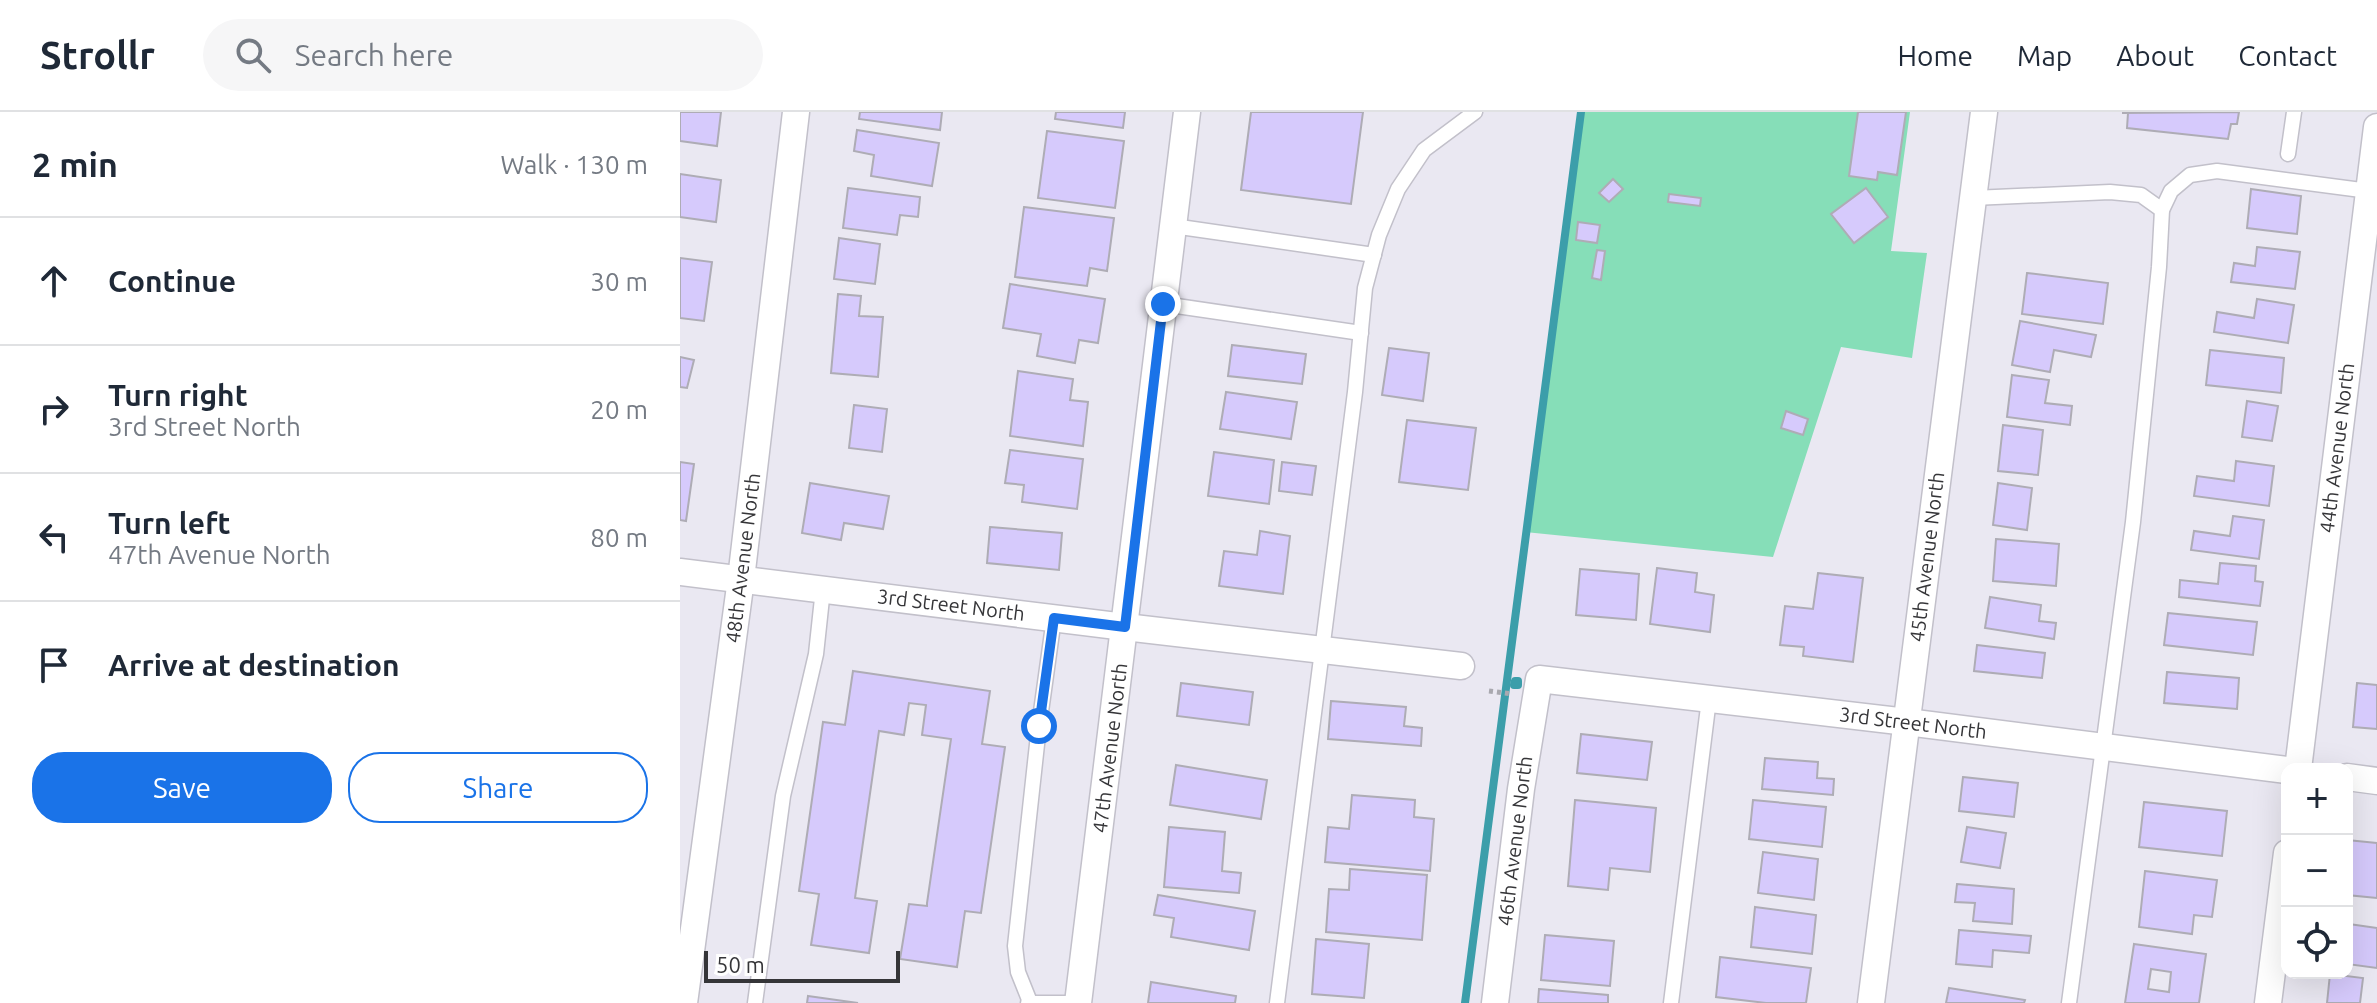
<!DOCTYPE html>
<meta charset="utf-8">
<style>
:root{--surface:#fff;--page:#f6f6f7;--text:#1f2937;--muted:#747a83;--line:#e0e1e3;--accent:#1a73e8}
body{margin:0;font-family:Ubuntu,sans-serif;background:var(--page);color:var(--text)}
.controls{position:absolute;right:24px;bottom:24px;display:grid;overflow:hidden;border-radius:16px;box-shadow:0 8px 32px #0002}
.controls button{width:72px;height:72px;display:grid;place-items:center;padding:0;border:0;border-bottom:2px solid var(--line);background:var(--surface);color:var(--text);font:40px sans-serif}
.scale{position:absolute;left:24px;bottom:20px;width:196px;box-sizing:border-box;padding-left:8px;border:4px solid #353538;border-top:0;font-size:22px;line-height:28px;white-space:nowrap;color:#353538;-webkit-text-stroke:6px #fff;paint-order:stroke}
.stop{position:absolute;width:24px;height:24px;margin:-18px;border:6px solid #1a73e8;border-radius:50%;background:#fff}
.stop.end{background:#1a73e8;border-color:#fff;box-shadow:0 2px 8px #0008}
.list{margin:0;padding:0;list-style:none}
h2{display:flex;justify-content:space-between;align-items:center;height:104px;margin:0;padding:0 32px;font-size:34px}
h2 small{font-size:26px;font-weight:400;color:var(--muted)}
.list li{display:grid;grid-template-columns:52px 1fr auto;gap:24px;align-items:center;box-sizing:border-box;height:128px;padding:0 32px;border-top:2px solid var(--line)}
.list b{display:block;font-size:30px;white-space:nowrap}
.list p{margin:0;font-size:26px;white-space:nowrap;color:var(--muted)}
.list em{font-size:26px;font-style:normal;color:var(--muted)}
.actions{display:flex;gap:16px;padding:24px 32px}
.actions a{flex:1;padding:18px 0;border:2px solid var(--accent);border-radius:32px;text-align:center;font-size:28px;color:var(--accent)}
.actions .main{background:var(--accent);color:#fff}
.icon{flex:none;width:44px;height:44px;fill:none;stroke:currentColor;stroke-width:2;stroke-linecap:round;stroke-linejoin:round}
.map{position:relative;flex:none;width:1697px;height:891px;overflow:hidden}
header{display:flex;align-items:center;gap:48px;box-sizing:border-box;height:112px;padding:0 40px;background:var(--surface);border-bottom:2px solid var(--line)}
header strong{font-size:38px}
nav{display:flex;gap:44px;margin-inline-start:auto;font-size:28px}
.search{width:560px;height:72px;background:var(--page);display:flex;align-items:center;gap:20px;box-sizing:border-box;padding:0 28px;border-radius:44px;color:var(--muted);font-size:30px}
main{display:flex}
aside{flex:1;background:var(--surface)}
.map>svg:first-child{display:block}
.green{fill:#86deb8}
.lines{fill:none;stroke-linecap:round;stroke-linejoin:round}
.stream{stroke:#3c9eaa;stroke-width:8}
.building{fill:#d6cafc;stroke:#aeacb5;stroke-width:2;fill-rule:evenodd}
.service-casing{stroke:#c2c0ca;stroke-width:17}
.minor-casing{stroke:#c2c0ca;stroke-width:29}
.path{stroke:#a9a8af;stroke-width:5;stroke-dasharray:4 4;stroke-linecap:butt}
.service{stroke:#fff;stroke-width:14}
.minor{stroke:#fff;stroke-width:26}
.route{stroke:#1a73e8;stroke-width:10}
.labels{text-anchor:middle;stroke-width:6;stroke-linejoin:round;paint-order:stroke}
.street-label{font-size:20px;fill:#353538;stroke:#fff}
</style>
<header>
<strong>Strollr</strong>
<div class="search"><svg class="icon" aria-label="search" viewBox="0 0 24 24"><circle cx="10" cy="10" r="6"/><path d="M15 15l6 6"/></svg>Search here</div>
<nav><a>Home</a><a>Map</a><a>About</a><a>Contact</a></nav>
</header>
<main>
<aside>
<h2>2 min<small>Walk · 130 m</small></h2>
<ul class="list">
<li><svg class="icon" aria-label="ahead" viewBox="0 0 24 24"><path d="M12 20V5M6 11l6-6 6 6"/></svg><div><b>Continue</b></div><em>30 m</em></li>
<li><svg class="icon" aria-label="right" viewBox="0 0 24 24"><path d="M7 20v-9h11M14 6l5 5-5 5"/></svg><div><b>Turn right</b><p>3rd Street North</p></div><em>20 m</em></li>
<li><svg class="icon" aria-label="left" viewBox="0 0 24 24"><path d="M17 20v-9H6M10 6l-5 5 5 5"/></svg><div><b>Turn left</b><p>47th Avenue North</p></div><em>80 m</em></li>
<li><svg class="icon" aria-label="arrive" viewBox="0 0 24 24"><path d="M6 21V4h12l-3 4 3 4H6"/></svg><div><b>Arrive at destination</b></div></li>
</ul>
<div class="actions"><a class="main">Save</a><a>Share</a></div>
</aside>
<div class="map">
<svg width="1697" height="891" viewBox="0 0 1697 891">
<rect width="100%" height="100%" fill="#eae8f2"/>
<path class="green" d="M 901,0 L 1230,0 L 1211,139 L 1247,141 L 1232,246 L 1161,235 L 1093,445 L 845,420 Z"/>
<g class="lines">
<g class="stream">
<path d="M 835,569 L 838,569 L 838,573 L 834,573 Z"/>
<path d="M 785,891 L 901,0"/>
</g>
</g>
<g class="building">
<path d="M 0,0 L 41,0 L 37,34 L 0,29 Z"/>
<path d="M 180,0 L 262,0 L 260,18 L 179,7 Z"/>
<path d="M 376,0 L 445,0 L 443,16 L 375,7 Z"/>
<path d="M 571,0 L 683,0 L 671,92 L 561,78 Z"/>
<path d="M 1178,0 L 1226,0 L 1217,63 L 1198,60 L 1197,68 L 1169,64 Z"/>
<path d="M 1559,0 L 1557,12 L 1551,12 L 1548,27 L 1447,16 L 1448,1 L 1442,1 Z"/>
<path d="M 177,18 L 259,31 L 252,74 L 191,64 L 194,43 L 174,39 Z"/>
<path d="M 367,19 L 444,29 L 435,96 L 358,86 Z"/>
<path d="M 0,62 L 41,68 L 36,110 L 0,105 Z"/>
<path d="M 933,67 L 943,77 L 929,90 L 919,81 Z"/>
<path d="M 168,76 L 240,85 L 238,105 L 220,103 L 217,123 L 163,116 Z"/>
<path d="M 1186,76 L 1208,105 L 1174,131 L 1151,102 Z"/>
<path d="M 1571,77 L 1621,84 L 1617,122 L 1567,116 Z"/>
<path d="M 989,82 L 1021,86 L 1020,94 L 988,90 Z"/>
<path d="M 344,95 L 434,106 L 427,159 L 410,156 L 407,174 L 335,165 Z"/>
<path d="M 898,110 L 920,113 L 917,131 L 896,128 Z"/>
<path d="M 159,126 L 200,132 L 195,172 L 154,167 Z"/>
<path d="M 1577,135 L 1620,140 L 1615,177 L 1551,170 L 1554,151 L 1575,154 Z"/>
<path d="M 917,138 L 925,139 L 921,168 L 912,166 Z"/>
<path d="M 0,146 L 32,150 L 24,209 L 0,206 Z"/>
<path d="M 1347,161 L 1428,171 L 1423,212 L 1342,202 Z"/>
<path d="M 330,172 L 425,187 L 418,231 L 399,228 L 395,251 L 357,244 L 361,222 L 323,216 Z"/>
<path d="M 158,182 L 181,184 L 179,204 L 203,205 L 198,265 L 151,261 Z"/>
<path d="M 1577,187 L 1614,193 L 1608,231 L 1534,220 L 1537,200 L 1574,206 Z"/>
<path d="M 1340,209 L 1416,223 L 1411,245 L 1374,238 L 1370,260 L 1332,253 Z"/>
<path d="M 552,233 L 626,242 L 622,272 L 548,264 Z"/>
<path d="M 709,236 L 749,241 L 743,289 L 702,283 Z"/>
<path d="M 1530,238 L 1604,246 L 1601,281 L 1526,273 Z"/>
<path d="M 0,245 L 14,248 L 7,276 L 0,275 Z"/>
<path d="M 338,259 L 393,267 L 390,288 L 408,290 L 403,334 L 330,324 Z"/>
<path d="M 1332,263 L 1369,268 L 1365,291 L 1392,294 L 1390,313 L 1327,305 Z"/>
<path d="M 546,280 L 617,290 L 611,327 L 540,317 Z"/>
<path d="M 1567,289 L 1598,294 L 1592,329 L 1562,325 Z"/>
<path d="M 174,293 L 207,297 L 202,340 L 169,336 Z"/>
<path d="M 1106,299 L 1128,307 L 1123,323 L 1101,316 Z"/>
<path d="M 727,308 L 796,316 L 788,378 L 719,370 Z"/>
<path d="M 1323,313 L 1363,318 L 1358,363 L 1318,359 Z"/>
<path d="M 330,338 L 403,347 L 397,397 L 342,390 L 344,373 L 325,371 Z"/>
<path d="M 534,340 L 594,348 L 589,392 L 528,384 Z"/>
<path d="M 1556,349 L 1594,354 L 1589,394 L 1514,384 L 1517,364 L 1554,369 Z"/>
<path d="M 0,350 L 14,352 L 6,409 L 0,408 Z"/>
<path d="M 602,350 L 636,354 L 632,383 L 599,379 Z"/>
<path d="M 130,371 L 209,384 L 203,417 L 164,411 L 161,428 L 122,421 Z"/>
<path d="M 1318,371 L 1352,376 L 1347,418 L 1313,413 Z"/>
<path d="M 1553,404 L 1584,408 L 1579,447 L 1511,438 L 1514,419 L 1550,424 Z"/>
<path d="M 310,415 L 382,421 L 379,458 L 307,451 Z"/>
<path d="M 580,419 L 610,424 L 603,482 L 539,474 L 544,439 L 577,443 Z"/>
<path d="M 1316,427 L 1379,432 L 1376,474 L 1313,469 Z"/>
<path d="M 1540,451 L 1576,454 L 1575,469 L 1583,470 L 1580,494 L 1499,485 L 1500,468 L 1538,472 Z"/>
<path d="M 977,456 L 1017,461 L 1015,480 L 1034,483 L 1030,520 L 970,512 Z"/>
<path d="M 900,457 L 959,462 L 956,508 L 896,503 Z"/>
<path d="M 1138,461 L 1183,466 L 1173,550 L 1123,544 L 1124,535 L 1100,533 L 1105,494 L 1133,497 Z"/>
<path d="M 1310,485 L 1361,493 L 1359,509 L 1376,511 L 1374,527 L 1305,516 Z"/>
<path d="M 1488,501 L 1577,510 L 1573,543 L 1484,533 Z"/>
<path d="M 1297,533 L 1365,541 L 1362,566 L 1294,559 Z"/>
<path d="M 173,559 L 310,579 L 302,632 L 325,635 L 301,801 L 285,799 L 277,855 L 220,847 L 229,792 L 247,794 L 247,791 L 271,627 L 242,623 L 246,593 L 229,591 L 224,623 L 199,619 L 175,786 L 197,789 L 189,841 L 131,833 L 139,782 L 119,779 L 143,610 L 165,613 Z"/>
<path d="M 1487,560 L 1559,566 L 1557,597 L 1484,591 Z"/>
<path d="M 501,571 L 573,580 L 569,613 L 497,604 Z"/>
<path d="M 1677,571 L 1697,573 L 1697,617 L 1673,615 Z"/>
<path d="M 651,589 L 726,595 L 724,614 L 742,616 L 741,634 L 648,627 Z"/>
<path d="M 901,622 L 972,630 L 967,668 L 897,661 Z"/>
<path d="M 1085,646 L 1138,650 L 1137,666 L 1154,667 L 1153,683 L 1082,677 Z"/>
<path d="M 496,653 L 587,668 L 581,707 L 490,693 Z"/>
<path d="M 1283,665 L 1338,671 L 1334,705 L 1279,699 Z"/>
<path d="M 672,683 L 735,688 L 734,705 L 754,707 L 750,759 L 645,750 L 648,715 L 669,717 Z"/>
<path d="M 895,688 L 976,696 L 970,760 L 930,756 L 928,778 L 888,774 Z"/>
<path d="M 1073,688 L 1146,695 L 1142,735 L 1069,727 Z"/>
<path d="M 1464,690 L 1547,699 L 1542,744 L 1459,735 Z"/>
<path d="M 489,715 L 545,720 L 542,759 L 561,761 L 559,781 L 484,775 Z"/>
<path d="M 1287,715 L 1326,721 L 1320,756 L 1281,750 Z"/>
<path d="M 1667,728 L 1697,731 L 1697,786 L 1667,783 Z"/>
<path d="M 1083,740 L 1138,747 L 1134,788 L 1078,781 Z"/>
<path d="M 670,757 L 747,763 L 742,828 L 646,820 L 649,777 L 669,778 Z"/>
<path d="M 1465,759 L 1537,768 L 1532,805 L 1514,803 L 1512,822 L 1459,815 Z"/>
<path d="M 1277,772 L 1334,777 L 1332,812 L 1293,809 L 1295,791 L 1275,790 Z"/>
<path d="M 478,783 L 575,799 L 569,838 L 491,825 L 494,806 L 474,803 Z"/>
<path d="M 1075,795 L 1136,803 L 1132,842 L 1071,835 Z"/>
<path d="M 1669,812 L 1697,816 L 1697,856 L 1667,852 Z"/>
<path d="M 1279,818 L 1351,824 L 1349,841 L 1313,838 L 1312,855 L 1276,852 Z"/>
<path d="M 865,823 L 934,829 L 930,874 L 861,868 Z"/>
<path d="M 636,827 L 689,832 L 684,886 L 632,882 Z"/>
<path d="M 1454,832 L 1526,842 L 1519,891 L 1445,891 ZM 1471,857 L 1491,860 L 1489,880 L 1468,877 Z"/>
<path d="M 1040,845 L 1131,856 L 1126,891 L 1086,891 L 1036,885 Z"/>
<path d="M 1650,862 L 1683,866 L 1680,891 L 1647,891 Z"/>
<path d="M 471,870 L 556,884 L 555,891 L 468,891 Z"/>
<path d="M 1269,876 L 1345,888 L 1344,891 L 1266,891 Z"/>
<path d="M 859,877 L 928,883 L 928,891 L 858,891 Z"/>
<path d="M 128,884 L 178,891 L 127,891 Z"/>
</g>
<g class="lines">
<g class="service-casing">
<g id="service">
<path d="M 1608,42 L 1614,0"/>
<path d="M 1293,86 L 1430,80 L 1461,83 L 1482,98"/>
<path d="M 493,114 L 694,143"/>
<path d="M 483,192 L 681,221"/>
<path d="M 350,890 L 338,860 L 335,834 L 359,614 L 374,506"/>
<path d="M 75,891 L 103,684 L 136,542 L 143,477"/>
<path d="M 348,891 L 391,891"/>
<path d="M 597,891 L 675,280 L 685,176 L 699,123 L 718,77 L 744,38 L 795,0"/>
<path d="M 991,891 L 1029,587"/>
<path d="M 1389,891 L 1453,410 L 1479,155 L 1482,98 L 1491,79 L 1510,63 L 1537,59 L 1689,79"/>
</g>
</g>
<g class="minor-casing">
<g id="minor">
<path d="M 0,460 L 445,515 L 781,554"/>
<path d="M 1618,657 L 1697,15"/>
<path d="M 1667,665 L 1697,669"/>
<path d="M 4,891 L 61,467 L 116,0"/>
<path d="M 398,891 L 507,0"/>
<path d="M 815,891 L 841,677 L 859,567 L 1227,610 L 1607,658"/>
<path d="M 1191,891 L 1304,0"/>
<path d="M 1588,891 L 1607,741"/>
</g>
</g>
<path class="path" d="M 809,579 L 832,582"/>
<use href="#service" class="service"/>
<use href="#minor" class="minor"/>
</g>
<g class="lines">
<path class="route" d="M 359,614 L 374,506 L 445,515 L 483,192"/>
</g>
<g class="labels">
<g class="street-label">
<text transform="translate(1657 336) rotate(-83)" y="7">44th Avenue North</text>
<text transform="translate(1247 445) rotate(-83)" y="7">45th Avenue North</text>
<text transform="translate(63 446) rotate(-83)" y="7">48th Avenue North</text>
<text transform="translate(271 493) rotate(7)" y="7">3rd Street North</text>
<text transform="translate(1233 611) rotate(7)" y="7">3rd Street North</text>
<text transform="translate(430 636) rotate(-83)" y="7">47th Avenue North</text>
<text transform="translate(835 729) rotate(-83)" y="7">46th Avenue North</text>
</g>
</g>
</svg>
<div class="controls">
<button>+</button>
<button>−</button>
<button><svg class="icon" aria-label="locate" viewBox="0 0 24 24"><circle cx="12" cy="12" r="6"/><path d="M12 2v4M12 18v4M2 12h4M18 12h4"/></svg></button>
</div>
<div class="scale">50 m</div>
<div class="stop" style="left:359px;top:614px"></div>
<div class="stop end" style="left:483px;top:192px"></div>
</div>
</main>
